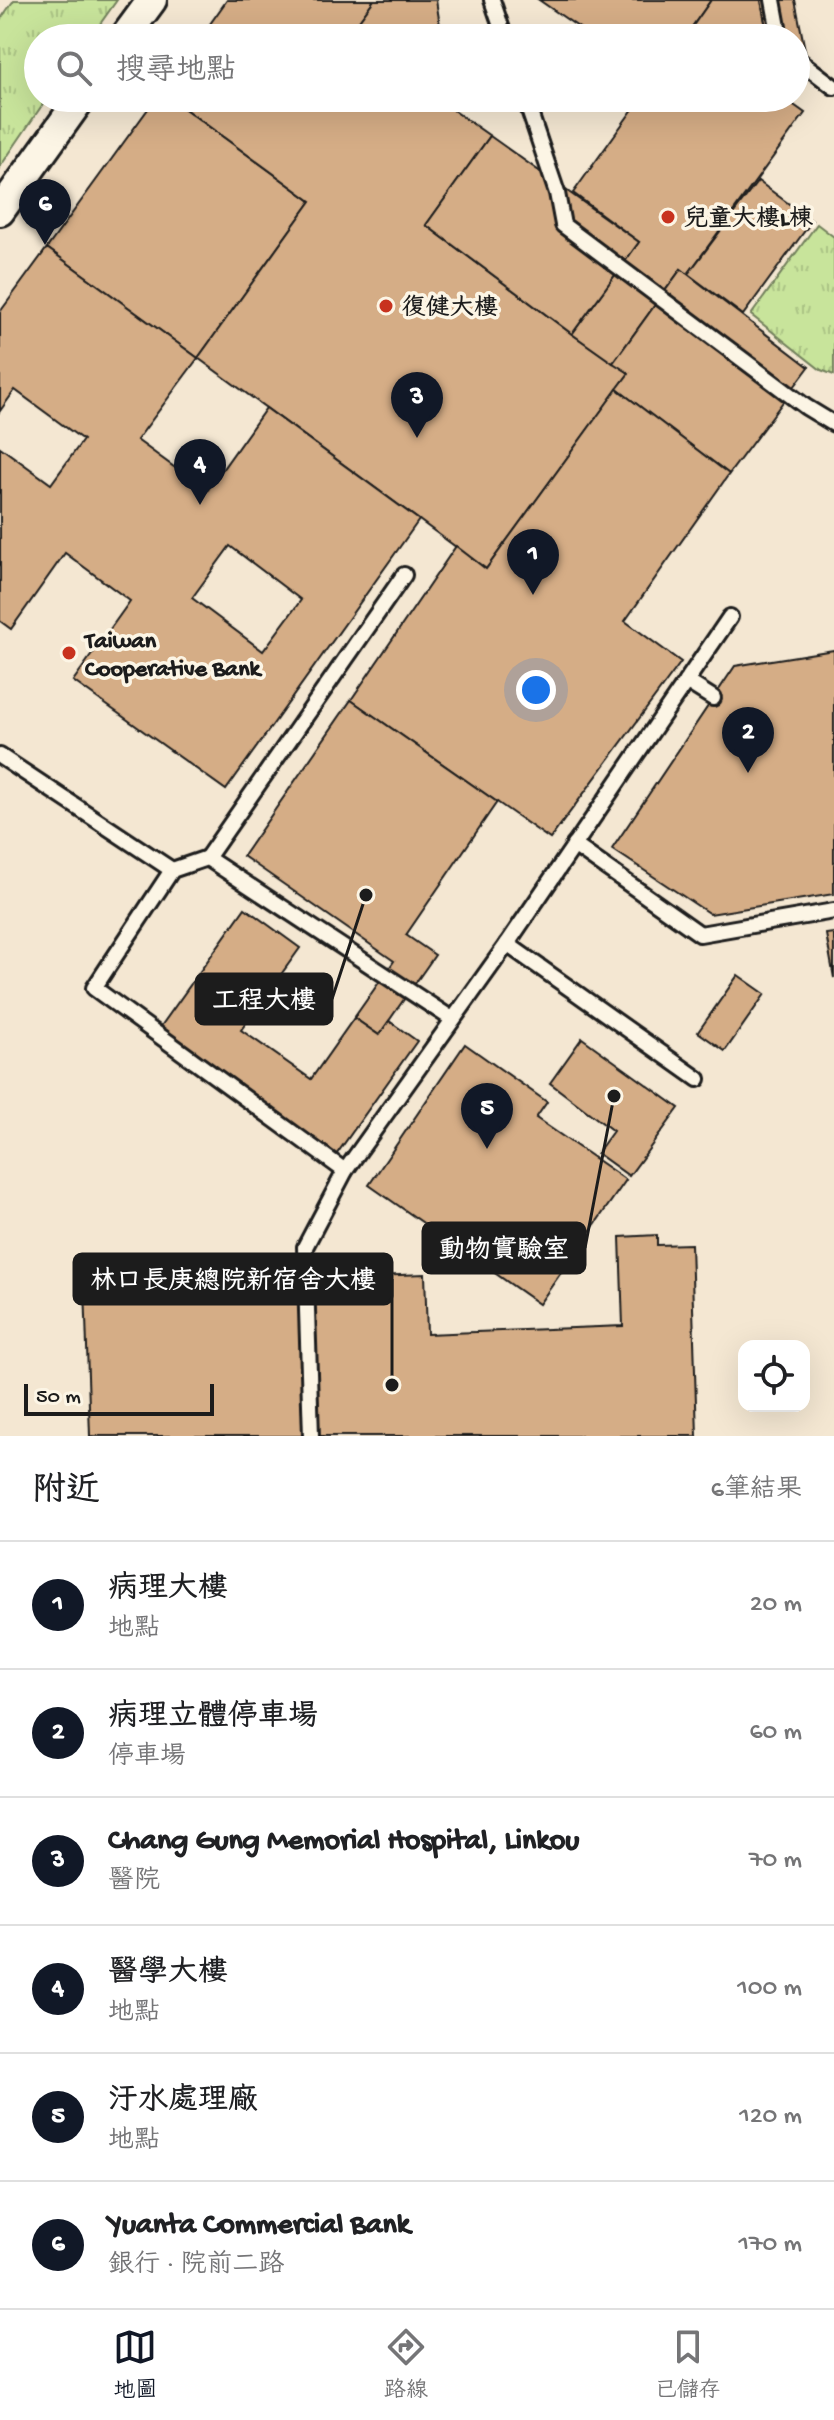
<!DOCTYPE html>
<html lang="zh-TW">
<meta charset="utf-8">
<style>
:root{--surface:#fff;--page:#f2f2f2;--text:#202124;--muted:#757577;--line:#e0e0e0;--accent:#111827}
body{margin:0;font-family:"Gochi Hand","LXGW WenKai TC",sans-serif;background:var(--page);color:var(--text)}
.controls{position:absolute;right:24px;bottom:24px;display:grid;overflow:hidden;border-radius:16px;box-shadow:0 8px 32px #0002}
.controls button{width:72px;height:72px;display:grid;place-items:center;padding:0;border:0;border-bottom:2px solid var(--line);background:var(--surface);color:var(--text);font:40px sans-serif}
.scale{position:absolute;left:24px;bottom:20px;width:190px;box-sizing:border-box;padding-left:8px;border:4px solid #1c1c1c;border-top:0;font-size:22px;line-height:28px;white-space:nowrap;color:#1c1c1c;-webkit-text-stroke:6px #fcf5e5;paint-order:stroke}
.you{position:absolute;left:536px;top:690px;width:28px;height:28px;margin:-20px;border:6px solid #fff;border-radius:50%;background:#1a73e8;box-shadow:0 0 0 12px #1a73e833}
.badge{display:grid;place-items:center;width:52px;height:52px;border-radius:50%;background:var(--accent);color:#fff;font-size:26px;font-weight:700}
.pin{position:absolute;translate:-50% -66px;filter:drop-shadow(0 2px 4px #0008)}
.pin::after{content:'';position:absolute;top:42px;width:28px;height:24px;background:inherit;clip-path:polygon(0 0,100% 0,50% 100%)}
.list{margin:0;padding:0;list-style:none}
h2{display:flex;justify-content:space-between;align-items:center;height:104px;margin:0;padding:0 32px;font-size:34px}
h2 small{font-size:26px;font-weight:400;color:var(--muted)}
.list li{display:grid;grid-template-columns:52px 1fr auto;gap:24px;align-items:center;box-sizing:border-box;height:128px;padding:0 32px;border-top:2px solid var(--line)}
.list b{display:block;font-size:30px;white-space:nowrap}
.list p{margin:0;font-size:26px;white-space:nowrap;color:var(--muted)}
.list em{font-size:26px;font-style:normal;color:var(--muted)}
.icon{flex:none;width:44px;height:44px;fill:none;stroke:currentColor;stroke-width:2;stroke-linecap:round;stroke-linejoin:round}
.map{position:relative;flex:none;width:834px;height:1436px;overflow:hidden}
.search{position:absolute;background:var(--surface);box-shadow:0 8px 32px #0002;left:24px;right:24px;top:24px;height:88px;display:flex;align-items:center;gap:20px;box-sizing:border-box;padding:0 28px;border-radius:44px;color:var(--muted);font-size:30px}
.sheet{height:872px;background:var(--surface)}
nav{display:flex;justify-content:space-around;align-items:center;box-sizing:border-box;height:112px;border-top:2px solid var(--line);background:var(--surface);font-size:22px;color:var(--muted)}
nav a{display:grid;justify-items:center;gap:4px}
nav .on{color:var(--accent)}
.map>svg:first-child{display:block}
.grass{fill:url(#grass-tufts);stroke:#72805c;stroke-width:2}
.building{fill:#d5ad86;stroke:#1c1c1c;stroke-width:2;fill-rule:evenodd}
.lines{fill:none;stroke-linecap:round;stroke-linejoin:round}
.service-casing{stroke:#1c1c1c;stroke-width:20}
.minor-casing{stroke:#1c1c1c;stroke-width:34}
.service{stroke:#fcf5e5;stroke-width:14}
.minor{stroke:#fcf5e5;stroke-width:28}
.poi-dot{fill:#c8321e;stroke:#fcf5e5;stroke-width:3}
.labels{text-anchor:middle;stroke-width:7;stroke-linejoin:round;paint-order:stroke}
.poi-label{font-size:24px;font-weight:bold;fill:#1c1c1c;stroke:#fcf5e5;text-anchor:start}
.leader{fill:none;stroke:#1c1c1c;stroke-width:3}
.callout-dot{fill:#1c1c1c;stroke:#fcf5e5;stroke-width:3}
.callout{fill:#1c1c1c;stroke:#1c1c1c;stroke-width:3}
.callout-label{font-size:26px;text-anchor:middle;font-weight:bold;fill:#fff}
</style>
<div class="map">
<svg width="834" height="1436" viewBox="0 0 834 1436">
<defs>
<pattern id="grass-tufts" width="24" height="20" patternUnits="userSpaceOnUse" patternTransform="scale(2)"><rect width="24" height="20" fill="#c8e49b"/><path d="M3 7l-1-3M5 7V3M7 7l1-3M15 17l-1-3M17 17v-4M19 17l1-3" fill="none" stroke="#abc385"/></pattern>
</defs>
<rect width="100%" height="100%" fill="#f4e7d2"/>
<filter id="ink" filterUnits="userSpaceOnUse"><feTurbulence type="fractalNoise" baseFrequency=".0125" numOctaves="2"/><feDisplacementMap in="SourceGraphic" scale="16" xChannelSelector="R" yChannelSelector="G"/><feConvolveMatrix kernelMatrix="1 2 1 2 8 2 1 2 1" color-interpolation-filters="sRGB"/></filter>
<g filter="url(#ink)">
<g class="grass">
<path d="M 14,0 L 117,0 L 90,38 L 38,38 L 38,98 L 47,98 L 0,167 L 0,20 Z"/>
<path d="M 817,224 L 834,237 L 834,375 L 821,370 L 751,315 Z"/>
</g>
<g class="building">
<path d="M 227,0 L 374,0 L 349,34 L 354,38 L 200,38 Z"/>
<path d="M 374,0 L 436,0 L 442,38 L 354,38 L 349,34 Z"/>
<path d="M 539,0 L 711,0 L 684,38 L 594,38 Z"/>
<path d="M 711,0 L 761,0 L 768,38 L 701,38 L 690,30 Z"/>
<path d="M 761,0 L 795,0 L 806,55 L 796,57 L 796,38 L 768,38 Z"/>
<path d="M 156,98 L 170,98 L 311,201 L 198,358 L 47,248 Z"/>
<path d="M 170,98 L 436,98 L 490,136 L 426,225 L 572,334 L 629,373 L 486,569 L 198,358 L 311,201 Z"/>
<path d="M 641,98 L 784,98 L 805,113 L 688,274 L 681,269 L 613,363 L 572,334 L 639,242 L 573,193 Z"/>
<path d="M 490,136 L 639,242 L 572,334 L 426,225 Z"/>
<path d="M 758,181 L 812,221 L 743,315 L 688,274 Z"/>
<path d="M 47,248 L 198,358 L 137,440 L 207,491 L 266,408 L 419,520 L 226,790 L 73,681 L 130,601 L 65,553 L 11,629 L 0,621 L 0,447 L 51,484 L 83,440 L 15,390 L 0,411 L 0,312 ZM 230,546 L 301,600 L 263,651 L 192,598 Z"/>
<path d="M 681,269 L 809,367 L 729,474 L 617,389 L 629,373 L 613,363 Z"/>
<path d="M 617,389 L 729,474 L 625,621 L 681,662 L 550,839 L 351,700 L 456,546 L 486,569 Z"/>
<path d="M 834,650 L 834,894 L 710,914 L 612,849 L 735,666 Z"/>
<path d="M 351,700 L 497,802 L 406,935 L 435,955 L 379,1035 L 354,1018 L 394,961 L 243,856 Z"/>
<path d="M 245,908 L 300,948 L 241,1030 L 311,1079 L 354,1018 L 379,1035 L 389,1021 L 417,1041 L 336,1155 L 159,1029 Z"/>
<path d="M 834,933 L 834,978 L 826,934 Z"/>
<path d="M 738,975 L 765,994 L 725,1051 L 698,1032 Z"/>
<path d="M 582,1038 L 679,1108 L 629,1176 L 597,1153 L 613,1131 L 550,1083 Z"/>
<path d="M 465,1044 L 547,1102 L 536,1118 L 626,1180 L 539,1304 L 369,1185 Z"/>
<path d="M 657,1235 L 657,1245 L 691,1244 L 697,1436 L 90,1436 L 85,1287 L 425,1274 L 427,1334 L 623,1326 L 620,1237 Z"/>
</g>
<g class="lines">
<g class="service-casing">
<g id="service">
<path d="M 492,0 L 505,38"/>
<path d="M 773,0 L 780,38"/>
<path d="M 796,58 L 834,87"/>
<path d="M 525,98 L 557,193 L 563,225 L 806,407 L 834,424"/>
<path d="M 686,681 L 713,698"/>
<path d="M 0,756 L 172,870"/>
<path d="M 574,845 L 700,934 L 834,911"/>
<path d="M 207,858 L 404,575"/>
<path d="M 507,944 L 698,1079"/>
<path d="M 345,1171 L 94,988 L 172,870 L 207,858 L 452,1019"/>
<path d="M 311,1436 L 305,1247 L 345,1171 L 507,944 L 730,617"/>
</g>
</g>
<g class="minor-casing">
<g id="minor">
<path d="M 124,38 L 152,0"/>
<path d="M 0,211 L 81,98"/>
</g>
</g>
<use href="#service" class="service"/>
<use href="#minor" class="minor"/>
</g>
</g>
<g class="poi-dot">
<circle cx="668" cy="217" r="8"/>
<circle cx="386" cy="306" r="8"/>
<circle cx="69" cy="653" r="8"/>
</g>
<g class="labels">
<g class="poi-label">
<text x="684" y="225">兒童大樓L棟</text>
<text x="402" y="314">復健大樓</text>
<text x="85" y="647">Taiwan<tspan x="85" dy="28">Cooperative Bank</tspan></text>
</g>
</g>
<path class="leader" d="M366 895L332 999M614 1096L585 1248M392 1385L392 1279"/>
<g class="callout-dot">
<circle cx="366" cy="895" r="8"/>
<circle cx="614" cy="1096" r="8"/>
<circle cx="392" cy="1385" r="8"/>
</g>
<g class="callout">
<rect x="196" y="974" width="136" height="50" rx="8"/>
<rect x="423" y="1223" width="162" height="50" rx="8"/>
<rect x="74" y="1254" width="318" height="50" rx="8"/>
</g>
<g class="callout-label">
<text x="264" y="1008">工程大樓</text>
<text x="504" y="1257">動物實驗室</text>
<text x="233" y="1288">林口長庚總院新宿舍大樓</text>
</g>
</svg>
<div class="controls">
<button><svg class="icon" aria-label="locate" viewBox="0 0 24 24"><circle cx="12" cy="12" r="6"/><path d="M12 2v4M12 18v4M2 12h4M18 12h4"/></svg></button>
</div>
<div class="scale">50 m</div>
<div class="you"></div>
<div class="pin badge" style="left:533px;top:595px">1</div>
<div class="pin badge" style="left:748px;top:773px">2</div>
<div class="pin badge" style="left:417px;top:438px">3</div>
<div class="pin badge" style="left:200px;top:505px">4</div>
<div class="pin badge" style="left:487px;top:1149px">5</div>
<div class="pin badge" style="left:45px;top:245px">6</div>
<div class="search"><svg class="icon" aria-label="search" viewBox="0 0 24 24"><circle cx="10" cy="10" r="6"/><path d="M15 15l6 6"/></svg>搜尋地點</div>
</div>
<section class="sheet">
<h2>附近<small>6筆結果</small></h2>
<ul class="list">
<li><span class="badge">1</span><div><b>病理大樓</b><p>地點</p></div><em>20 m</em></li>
<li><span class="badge">2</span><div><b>病理立體停車場</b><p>停車場</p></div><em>60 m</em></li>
<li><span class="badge">3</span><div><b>Chang Gung Memorial Hospital, Linkou</b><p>醫院</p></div><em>70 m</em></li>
<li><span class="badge">4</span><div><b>醫學大樓</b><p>地點</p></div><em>100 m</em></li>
<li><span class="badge">5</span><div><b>汙水處理廠</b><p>地點</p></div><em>120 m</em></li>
<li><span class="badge">6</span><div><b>Yuanta Commercial Bank</b><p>銀行 · 院前二路</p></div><em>170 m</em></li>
</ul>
</section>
<nav>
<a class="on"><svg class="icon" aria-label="map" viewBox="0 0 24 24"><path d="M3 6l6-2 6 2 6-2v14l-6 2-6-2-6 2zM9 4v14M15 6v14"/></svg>地圖</a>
<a><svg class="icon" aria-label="directions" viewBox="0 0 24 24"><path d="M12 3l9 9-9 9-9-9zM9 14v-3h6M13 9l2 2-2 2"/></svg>路線</a>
<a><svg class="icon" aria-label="saved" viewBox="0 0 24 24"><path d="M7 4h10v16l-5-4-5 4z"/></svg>已儲存</a>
</nav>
